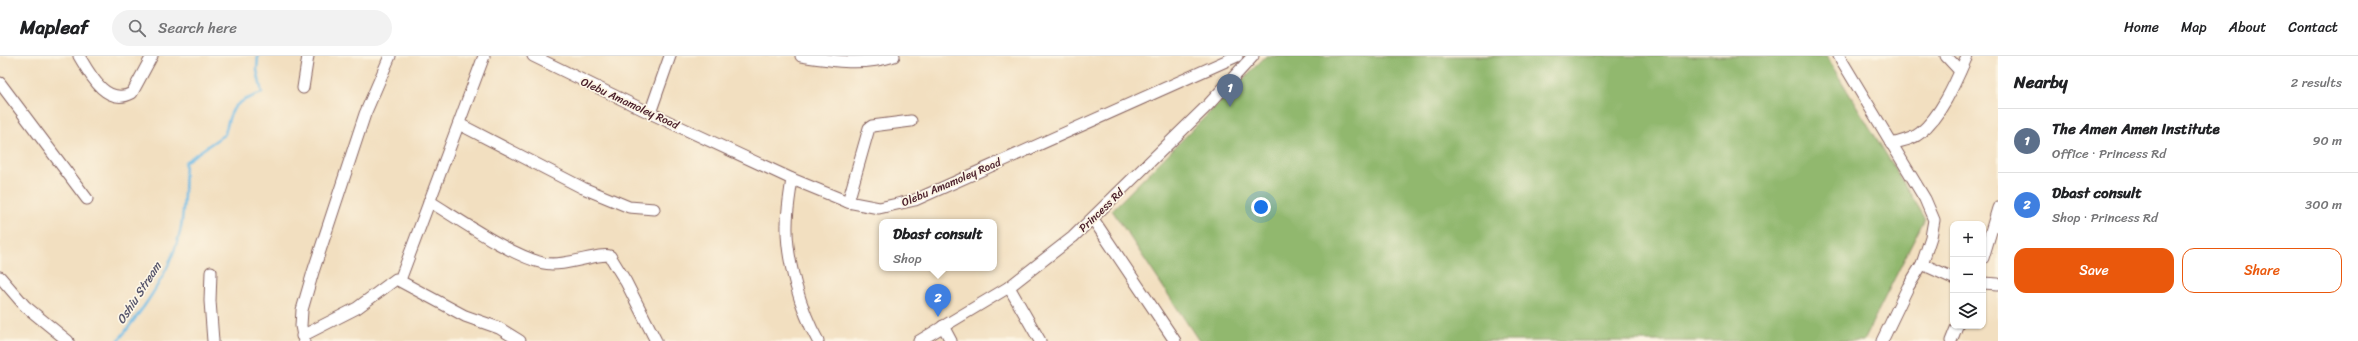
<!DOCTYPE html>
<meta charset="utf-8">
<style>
:root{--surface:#fff;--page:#f2f2f2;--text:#202124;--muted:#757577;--line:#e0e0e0;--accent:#ea580c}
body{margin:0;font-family:Sriracha,sans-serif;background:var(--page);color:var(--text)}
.controls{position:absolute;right:12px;bottom:12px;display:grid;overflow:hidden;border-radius:8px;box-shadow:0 1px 3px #0004}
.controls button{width:36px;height:36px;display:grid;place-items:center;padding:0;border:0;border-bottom:1px solid var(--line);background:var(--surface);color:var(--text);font:20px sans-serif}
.you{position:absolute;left:1261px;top:151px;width:14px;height:14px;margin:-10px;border:3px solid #fff;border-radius:50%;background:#1a73e8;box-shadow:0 0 0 6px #1a73e833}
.badge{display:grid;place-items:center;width:26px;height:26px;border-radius:50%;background:var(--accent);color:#fff;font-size:13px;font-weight:700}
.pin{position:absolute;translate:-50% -33px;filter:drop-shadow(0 1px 2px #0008)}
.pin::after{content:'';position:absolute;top:21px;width:14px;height:12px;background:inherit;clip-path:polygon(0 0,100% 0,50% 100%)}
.popup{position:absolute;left:879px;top:163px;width:118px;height:52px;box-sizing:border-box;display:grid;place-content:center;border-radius:8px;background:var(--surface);filter:drop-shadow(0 1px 3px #0005);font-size:13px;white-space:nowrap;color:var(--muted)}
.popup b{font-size:15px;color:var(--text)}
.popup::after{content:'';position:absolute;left:50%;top:100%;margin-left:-8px;border:8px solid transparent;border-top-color:var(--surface)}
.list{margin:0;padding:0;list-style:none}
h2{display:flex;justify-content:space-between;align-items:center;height:52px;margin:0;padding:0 16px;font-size:17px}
h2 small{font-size:13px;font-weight:400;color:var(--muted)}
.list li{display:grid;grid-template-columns:26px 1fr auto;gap:12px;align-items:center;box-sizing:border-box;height:64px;padding:0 16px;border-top:1px solid var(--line)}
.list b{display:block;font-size:15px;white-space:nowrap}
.list p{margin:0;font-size:13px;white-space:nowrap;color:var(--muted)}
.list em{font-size:13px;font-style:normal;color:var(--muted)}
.actions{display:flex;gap:8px;padding:12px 16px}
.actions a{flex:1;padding:9px 0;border:1px solid var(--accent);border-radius:12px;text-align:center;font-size:14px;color:var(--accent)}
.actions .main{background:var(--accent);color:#fff}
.icon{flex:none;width:22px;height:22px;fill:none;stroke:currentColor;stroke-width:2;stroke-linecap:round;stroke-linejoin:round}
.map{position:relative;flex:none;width:1998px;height:285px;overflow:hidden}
header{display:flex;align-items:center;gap:24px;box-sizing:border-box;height:56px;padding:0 20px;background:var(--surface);border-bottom:1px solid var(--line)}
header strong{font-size:19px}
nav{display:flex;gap:22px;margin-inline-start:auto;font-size:14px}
.search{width:280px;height:36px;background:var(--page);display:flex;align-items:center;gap:10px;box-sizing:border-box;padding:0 14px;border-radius:22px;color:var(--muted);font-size:15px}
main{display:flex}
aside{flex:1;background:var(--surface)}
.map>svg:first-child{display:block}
.forest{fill:#91b86e;stroke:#6e6c4c}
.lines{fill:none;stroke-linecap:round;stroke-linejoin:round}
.stream{stroke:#6cbae6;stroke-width:2.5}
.minor-casing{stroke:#85625f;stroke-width:13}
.minor{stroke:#fff;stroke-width:11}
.labels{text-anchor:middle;stroke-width:3.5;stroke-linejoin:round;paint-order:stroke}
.street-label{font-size:11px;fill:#4a1f2b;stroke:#fcf5e5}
.water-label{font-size:12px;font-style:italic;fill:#56556c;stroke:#fcf5e5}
</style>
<header>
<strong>Mapleaf</strong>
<div class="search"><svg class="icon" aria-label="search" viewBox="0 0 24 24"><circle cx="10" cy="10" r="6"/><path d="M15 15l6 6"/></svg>Search here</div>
<nav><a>Home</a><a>Map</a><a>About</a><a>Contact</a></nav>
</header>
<main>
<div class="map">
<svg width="1998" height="285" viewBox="0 0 1998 285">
<rect width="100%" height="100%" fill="#fcf5e5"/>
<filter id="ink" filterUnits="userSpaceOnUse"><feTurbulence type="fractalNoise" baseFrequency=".025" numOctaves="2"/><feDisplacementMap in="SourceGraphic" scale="8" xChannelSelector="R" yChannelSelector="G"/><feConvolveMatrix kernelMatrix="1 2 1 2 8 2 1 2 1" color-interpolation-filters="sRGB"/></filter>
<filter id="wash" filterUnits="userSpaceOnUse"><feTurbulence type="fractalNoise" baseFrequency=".012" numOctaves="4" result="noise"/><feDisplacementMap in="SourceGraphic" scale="16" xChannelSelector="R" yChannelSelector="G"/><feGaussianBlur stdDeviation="0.9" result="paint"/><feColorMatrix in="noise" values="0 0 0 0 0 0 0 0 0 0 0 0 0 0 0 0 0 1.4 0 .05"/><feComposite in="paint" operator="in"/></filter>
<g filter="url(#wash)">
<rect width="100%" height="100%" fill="#f2dfc0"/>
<path class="forest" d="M 1266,0 L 1826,0 L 1925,162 L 1863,285 L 1199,285 L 1112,154 Z"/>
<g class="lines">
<path class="stream" d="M 118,285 C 144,252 170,217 180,176 C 185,154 184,128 185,106 L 225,78 C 232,48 233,48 262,37 L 257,14 L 258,0"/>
</g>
</g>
<g filter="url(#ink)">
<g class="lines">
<g class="minor-casing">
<g id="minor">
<path d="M 79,0 C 89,17 106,51 132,37 L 152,0"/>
<path d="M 533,0 L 650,57 L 792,123 L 848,146 L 879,152 L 915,144 L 1237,0"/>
<path d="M 801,0 C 833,5 863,10 894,0"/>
<path d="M 1839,0 L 1925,143 L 1934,164 L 1931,181 L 1922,208 L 1908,231 L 1882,285"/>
<path d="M 1946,0 L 1960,15"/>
<path d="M 0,27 L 87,143"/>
<path d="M 303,32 L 308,0"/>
<path d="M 650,57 L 670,0"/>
<path d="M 459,68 L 583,132 L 629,151 L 654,153"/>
<path d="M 1891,88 C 1901,85 1912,84 1920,77 C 1942,59 1956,25 1967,0"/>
<path d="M 792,123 C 790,138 787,153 787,169 C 786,204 801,255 818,285"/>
<path d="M 429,145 C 460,164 510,199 543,207 C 563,212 600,196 610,200 L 626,226 L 656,285"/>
<path d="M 848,146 L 869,72 L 872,70 L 911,65"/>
<path d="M 1093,163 L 1175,285"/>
<path d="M 1983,202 L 1998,152"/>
<path d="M 1922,208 L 1953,222"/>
<path d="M 211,216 L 210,245 L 213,285"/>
<path d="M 0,221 L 25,250 L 68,285"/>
<path d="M 400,224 L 484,0"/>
<path d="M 1983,227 L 1998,228"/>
<path d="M 1009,231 L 1040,285"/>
<path d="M 943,270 L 951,285"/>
<path d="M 302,280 L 357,252 L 396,223 L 465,260 L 499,272 L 520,285"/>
<path d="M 304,285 L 301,270 L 302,254 L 313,216 L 365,58 L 390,0"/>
<path d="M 919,285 L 1009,231 L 1073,181 L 1208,49 L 1253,0"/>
<path d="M 1951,285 L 1957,270"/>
</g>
</g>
<use href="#minor" class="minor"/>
</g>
</g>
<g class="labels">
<g class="street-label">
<text transform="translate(630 47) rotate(25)" y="4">Olebu Amamoley Road</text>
<text transform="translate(951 126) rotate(-23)" y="4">Olebu Amamoley Road</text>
<text transform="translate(1101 154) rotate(-44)" y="4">Princess Rd</text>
</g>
<g class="water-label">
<text transform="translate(139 237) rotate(-57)" y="4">Oshiu Stream</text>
</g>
</g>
</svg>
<div class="controls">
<button>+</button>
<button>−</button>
<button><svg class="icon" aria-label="layers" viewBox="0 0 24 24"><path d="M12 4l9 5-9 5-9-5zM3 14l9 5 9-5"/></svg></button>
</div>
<div class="you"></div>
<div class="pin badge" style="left:1230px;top:51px;background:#5c6f8a">1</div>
<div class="pin badge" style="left:938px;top:261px;background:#3f7fe0">2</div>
<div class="popup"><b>Dbast consult</b>Shop</div>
</div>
<aside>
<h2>Nearby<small>2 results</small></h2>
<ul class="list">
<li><span class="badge" style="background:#5c6f8a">1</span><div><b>The Amen Amen Institute</b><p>Office · Princess Rd</p></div><em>90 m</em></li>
<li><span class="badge" style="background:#3f7fe0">2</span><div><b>Dbast consult</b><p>Shop · Princess Rd</p></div><em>300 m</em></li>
</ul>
<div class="actions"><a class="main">Save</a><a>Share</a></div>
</aside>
</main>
